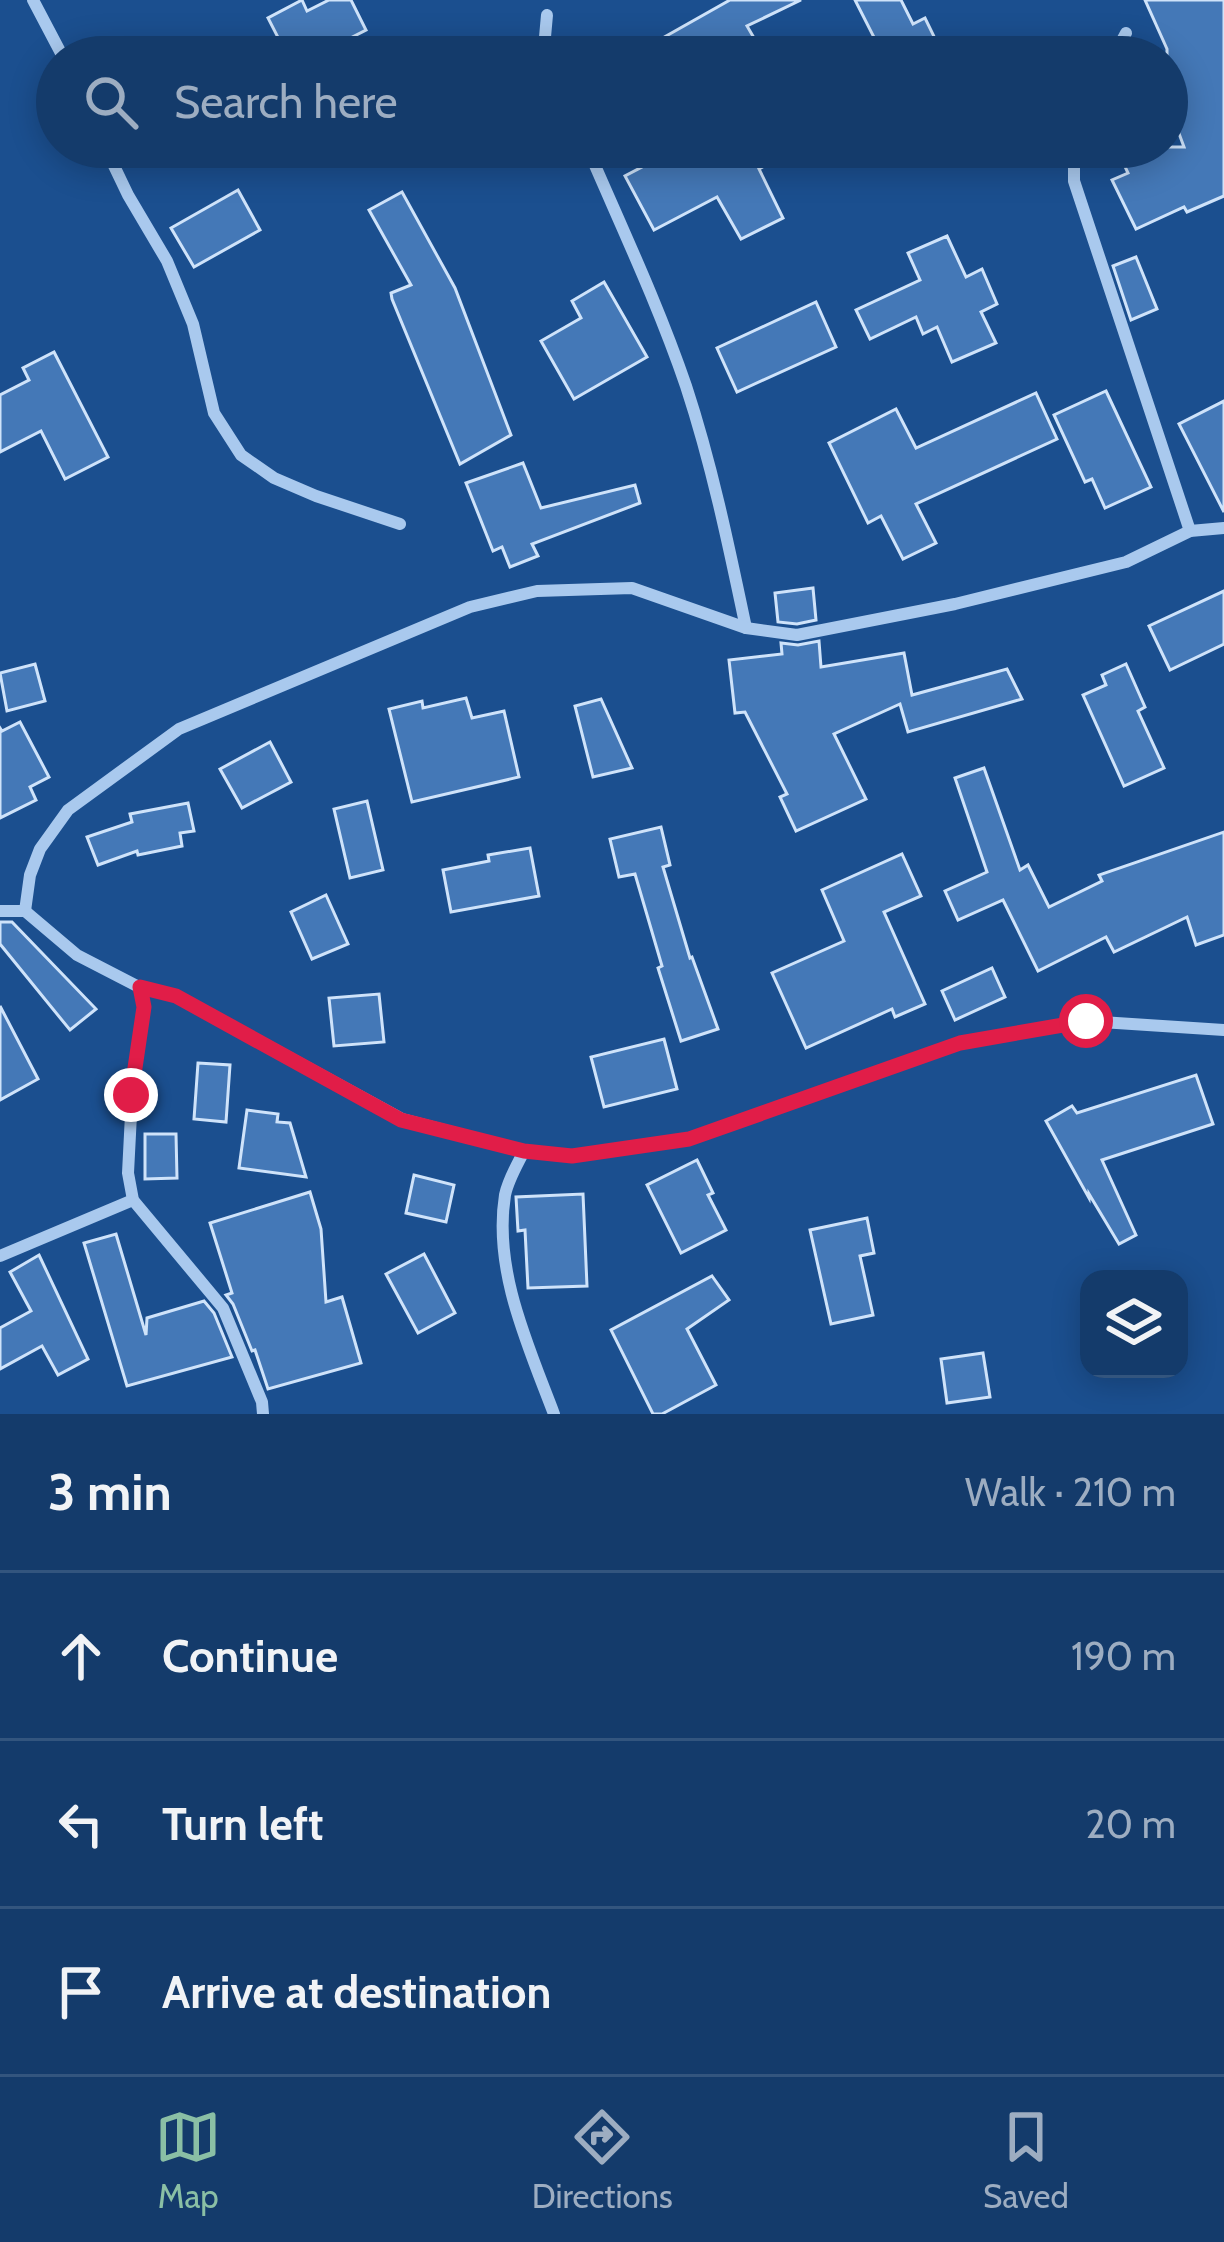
<!DOCTYPE html>
<meta charset="utf-8">
<style>
:root{--surface:#143b6b;--page:#1d4271;--text:#f1f3f6;--muted:#9dadc1;--line:#33557e;--accent:#8abfa5}
body{margin:0;font-family:Cabin,sans-serif;background:var(--page);color:var(--text)}
.controls{position:absolute;right:36px;bottom:36px;display:grid;overflow:hidden;border-radius:24px;box-shadow:0 6px 30px #0003}
.controls button{width:108px;height:108px;display:grid;place-items:center;padding:0;border:0;border-bottom:3px solid var(--line);background:var(--surface);color:var(--text);font:60px sans-serif}
.stop{position:absolute;width:36px;height:36px;margin:-27px;border:9px solid #e11d48;border-radius:50%;background:#fff}
.stop.end{background:#e11d48;border-color:#fff;box-shadow:0 3px 12px #0008}
.list{margin:0;padding:0;list-style:none}
h2{display:flex;justify-content:space-between;align-items:center;height:156px;margin:0;padding:0 48px;font-size:51px}
h2 small{font-size:39px;font-weight:400;color:var(--muted)}
.list li{display:grid;grid-template-columns:78px 1fr auto;gap:36px;align-items:center;box-sizing:border-box;height:168px;padding:0 48px;border-top:3px solid var(--line)}
.list b{display:block;font-size:45px;white-space:nowrap}
.list em{font-size:39px;font-style:normal;color:var(--muted)}
.icon{flex:none;width:66px;height:66px;fill:none;stroke:currentColor;stroke-width:2;stroke-linecap:round;stroke-linejoin:round}
.map{position:relative;flex:none;width:1224px;height:1414px;overflow:hidden}
.search{position:absolute;background:var(--surface);box-shadow:0 6px 30px #0003;left:36px;right:36px;top:36px;height:132px;display:flex;align-items:center;gap:30px;box-sizing:border-box;padding:0 42px;border-radius:66px;color:var(--muted);font-size:45px}
.sheet{height:660px;background:var(--surface)}
nav{display:flex;justify-content:space-around;align-items:center;box-sizing:border-box;height:168px;border-top:3px solid var(--line);background:var(--surface);font-size:33px;color:var(--muted)}
nav a{display:grid;justify-items:center;gap:6px}
nav .on{color:var(--accent)}
.map>svg:first-child{display:block}
.building{fill:#4478b7;stroke:#cfe3fa;stroke-width:3}
.lines{fill:none;stroke-linecap:round;stroke-linejoin:round}
.street{stroke:#a9c9ee;stroke-width:12}
.route{stroke:#e11d48;stroke-width:15}
</style>
<div class="map">
<svg width="1224" height="1414" viewBox="0 0 1224 1414">
<rect width="100%" height="100%" fill="#1b4f8f"/>
<g class="building">
<path d="M 302,0 L 307,11 L 329,0 L 351,0 L 366,30 L 313,57 L 288,57 L 268,18 Z"/>
<path d="M 730,0 L 801,0 L 747,26 L 754,38 L 719,57 L 629,57 Z"/>
<path d="M 855,0 L 901,0 L 913,24 L 925,18 L 944,57 L 884,57 Z"/>
<path d="M 1145,0 L 1224,0 L 1224,196 L 1187,212 L 1184,207 L 1136,229 L 1112,180 L 1128,173 L 1116,147 L 1184,147 L 1167,101 L 1167,49 Z"/>
<path d="M 696,147 L 800,147 L 759,169 L 783,218 L 741,239 L 717,197 L 654,230 L 625,176 L 667,154 L 671,160 Z"/>
<path d="M 238,190 L 260,230 L 194,267 L 171,228 Z"/>
<path d="M 402,192 L 455,288 L 511,435 L 460,464 L 392,299 L 391,293 L 411,285 L 369,210 Z"/>
<path d="M 947,236 L 966,277 L 982,269 L 997,304 L 981,312 L 996,343 L 952,362 L 937,327 L 923,334 L 916,317 L 870,339 L 856,310 L 920,280 L 908,253 Z"/>
<path d="M 1136,257 L 1157,309 L 1131,320 L 1113,266 Z"/>
<path d="M 604,282 L 647,357 L 574,399 L 541,341 L 581,318 L 572,301 Z"/>
<path d="M 816,302 L 836,347 L 737,392 L 717,348 Z"/>
<path d="M 54,352 L 108,457 L 65,479 L 41,431 L 0,452 L 0,395 L 29,380 L 23,368 Z"/>
<path d="M 1106,391 L 1151,487 L 1105,508 L 1092,479 L 1085,482 L 1054,415 Z"/>
<path d="M 1036,393 L 1057,439 L 916,504 L 936,543 L 903,559 L 881,516 L 868,523 L 829,443 L 896,409 L 916,448 Z"/>
<path d="M 1224,401 L 1224,512 L 1179,424 Z"/>
<path d="M 523,463 L 541,508 L 635,485 L 640,503 L 532,544 L 538,556 L 510,567 L 502,547 L 493,551 L 466,483 Z"/>
<path d="M 813,588 L 816,620 L 797,624 L 778,622 L 775,593 Z"/>
<path d="M 1224,591 L 1224,644 L 1170,670 L 1149,626 Z"/>
<path d="M 819,641 L 821,667 L 904,653 L 912,695 L 1007,669 L 1022,699 L 908,732 L 900,704 L 834,734 L 866,799 L 796,831 L 780,797 L 787,794 L 745,712 L 735,713 L 729,660 L 782,654 L 781,643 L 798,645 Z"/>
<path d="M 35,664 L 45,701 L 7,711 L 0,673 Z"/>
<path d="M 1126,664 L 1145,707 L 1138,711 L 1164,768 L 1124,786 L 1083,695 L 1106,685 L 1102,675 Z"/>
<path d="M 466,698 L 472,718 L 504,711 L 519,777 L 412,802 L 389,709 L 422,701 L 423,708 Z"/>
<path d="M 601,699 L 632,768 L 593,777 L 575,706 Z"/>
<path d="M 20,722 L 49,777 L 30,787 L 36,800 L 0,818 L 0,728 L 2,731 Z"/>
<path d="M 270,742 L 291,782 L 242,808 L 220,769 Z"/>
<path d="M 984,768 L 1020,870 L 1028,865 L 1049,907 L 1102,881 L 1099,875 L 1224,832 L 1224,935 L 1196,945 L 1187,917 L 1114,952 L 1106,937 L 1038,971 L 1003,900 L 958,920 L 945,891 L 987,872 L 955,778 Z"/>
<path d="M 367,801 L 383,870 L 350,878 L 334,809 Z"/>
<path d="M 188,803 L 194,831 L 180,833 L 182,846 L 138,855 L 137,851 L 98,865 L 87,837 L 132,822 L 130,814 Z"/>
<path d="M 661,827 L 670,865 L 663,867 L 690,958 L 692,957 L 718,1029 L 681,1041 L 658,968 L 662,966 L 635,874 L 619,877 L 610,839 Z"/>
<path d="M 530,848 L 539,896 L 451,912 L 443,870 L 489,861 L 488,855 Z"/>
<path d="M 902,854 L 921,896 L 884,912 L 925,1004 L 895,1017 L 892,1009 L 806,1048 L 772,973 L 844,941 L 822,890 Z"/>
<path d="M 326,895 L 348,944 L 312,959 L 291,912 Z"/>
<path d="M 0,922 L 12,922 L 96,1009 L 70,1030 L 0,944 Z"/>
<path d="M 992,968 L 1005,997 L 955,1020 L 942,991 Z"/>
<path d="M 379,994 L 384,1042 L 334,1046 L 329,998 Z"/>
<path d="M 0,1006 L 38,1079 L 0,1100 Z"/>
<path d="M 664,1039 L 677,1089 L 604,1107 L 591,1057 Z"/>
<path d="M 198,1063 L 230,1065 L 226,1122 L 194,1119 Z"/>
<path d="M 1196,1075 L 1213,1124 L 1102,1160 L 1136,1235 L 1119,1244 L 1089,1194 L 1089,1198 L 1046,1121 L 1072,1106 L 1077,1113 Z"/>
<path d="M 247,1110 L 278,1114 L 277,1122 L 290,1123 L 306,1177 L 239,1168 Z"/>
<path d="M 145,1134 L 176,1134 L 177,1178 L 145,1179 Z"/>
<path d="M 697,1160 L 713,1193 L 708,1195 L 726,1230 L 681,1253 L 647,1185 Z"/>
<path d="M 414,1175 L 454,1185 L 446,1222 L 406,1213 Z"/>
<path d="M 310,1192 L 321,1229 L 326,1302 L 342,1297 L 361,1363 L 268,1389 L 255,1350 L 252,1351 L 233,1304 L 226,1295 L 232,1293 L 210,1223 Z"/>
<path d="M 583,1194 L 587,1286 L 528,1288 L 525,1230 L 518,1231 L 516,1197 Z"/>
<path d="M 867,1218 L 874,1253 L 860,1256 L 873,1315 L 831,1324 L 810,1230 Z"/>
<path d="M 116,1234 L 146,1335 L 147,1318 L 204,1301 L 214,1313 L 232,1357 L 127,1386 L 84,1243 Z"/>
<path d="M 424,1254 L 455,1313 L 418,1333 L 386,1274 Z"/>
<path d="M 39,1255 L 88,1359 L 58,1375 L 42,1346 L 0,1369 L 0,1328 L 31,1311 L 10,1272 Z"/>
<path d="M 712,1276 L 729,1300 L 687,1329 L 716,1385 L 662,1414 L 653,1414 L 611,1330 Z"/>
<path d="M 983,1353 L 990,1397 L 947,1403 L 941,1359 Z"/>
</g>
<g class="lines">
<g class="street">
<path d="M 33,0 L 63,57"/>
<path d="M 547,15 L 544,48 L 548,57"/>
<path d="M 1113,57 L 1126,33"/>
<path d="M 105,147 L 128,195 L 167,261 L 193,324 L 214,413 L 241,455 L 274,478 L 316,496 L 400,524"/>
<path d="M 587,147 C 621,226 658,304 686,386 C 712,465 729,547 746,628"/>
<path d="M 1074,147 L 1074,181 L 1190,531"/>
<path d="M 0,911 L 25,911 L 77,955 L 139,987 L 176,996 L 402,1119 L 524,1151 L 572,1156 L 689,1139 L 960,1043 L 1086,1021 L 1224,1030"/>
<path d="M 25,911 L 30,875 L 40,849 L 68,810 L 179,729 L 470,607 L 537,591 L 632,588 L 746,628 L 797,635 L 955,604 L 1126,562 L 1190,531 L 1224,528"/>
<path d="M 139,987 L 144,1007 L 132,1095 L 128,1173 L 133,1200 L 223,1308 L 262,1402 L 263,1414"/>
<path d="M 524,1151 C 517,1165 508,1180 505,1195 C 493,1270 528,1345 554,1414"/>
<path d="M 0,1256 L 133,1200"/>
</g>
</g>
<g class="lines">
<path class="route" d="M 131,1095 L 144,1007 L 140,987 L 176,996 L 401,1120 L 524,1151 L 572,1156 L 689,1139 L 960,1043 L 1086,1021"/>
</g>
</svg>
<div class="controls">
<button><svg class="icon" aria-label="layers" viewBox="0 0 24 24"><path d="M12 4l9 5-9 5-9-5zM3 14l9 5 9-5"/></svg></button>
</div>
<div class="stop" style="left:1086px;top:1021px"></div>
<div class="stop end" style="left:131px;top:1095px"></div>
<div class="search"><svg class="icon" aria-label="search" viewBox="0 0 24 24"><circle cx="10" cy="10" r="6"/><path d="M15 15l6 6"/></svg>Search here</div>
</div>
<section class="sheet">
<h2>3 min<small>Walk · 210 m</small></h2>
<ul class="list">
<li><svg class="icon" aria-label="ahead" viewBox="0 0 24 24"><path d="M12 20V5M6 11l6-6 6 6"/></svg><div><b>Continue</b></div><em>190 m</em></li>
<li><svg class="icon" aria-label="left" viewBox="0 0 24 24"><path d="M17 20v-9H6M10 6l-5 5 5 5"/></svg><div><b>Turn left</b></div><em>20 m</em></li>
<li><svg class="icon" aria-label="arrive" viewBox="0 0 24 24"><path d="M6 21V4h12l-3 4 3 4H6"/></svg><div><b>Arrive at destination</b></div></li>
</ul>
</section>
<nav>
<a class="on"><svg class="icon" aria-label="map" viewBox="0 0 24 24"><path d="M3 6l6-2 6 2 6-2v14l-6 2-6-2-6 2zM9 4v14M15 6v14"/></svg>Map</a>
<a><svg class="icon" aria-label="directions" viewBox="0 0 24 24"><path d="M12 3l9 9-9 9-9-9zM9 14v-3h6M13 9l2 2-2 2"/></svg>Directions</a>
<a><svg class="icon" aria-label="saved" viewBox="0 0 24 24"><path d="M7 4h10v16l-5-4-5 4z"/></svg>Saved</a>
</nav>
